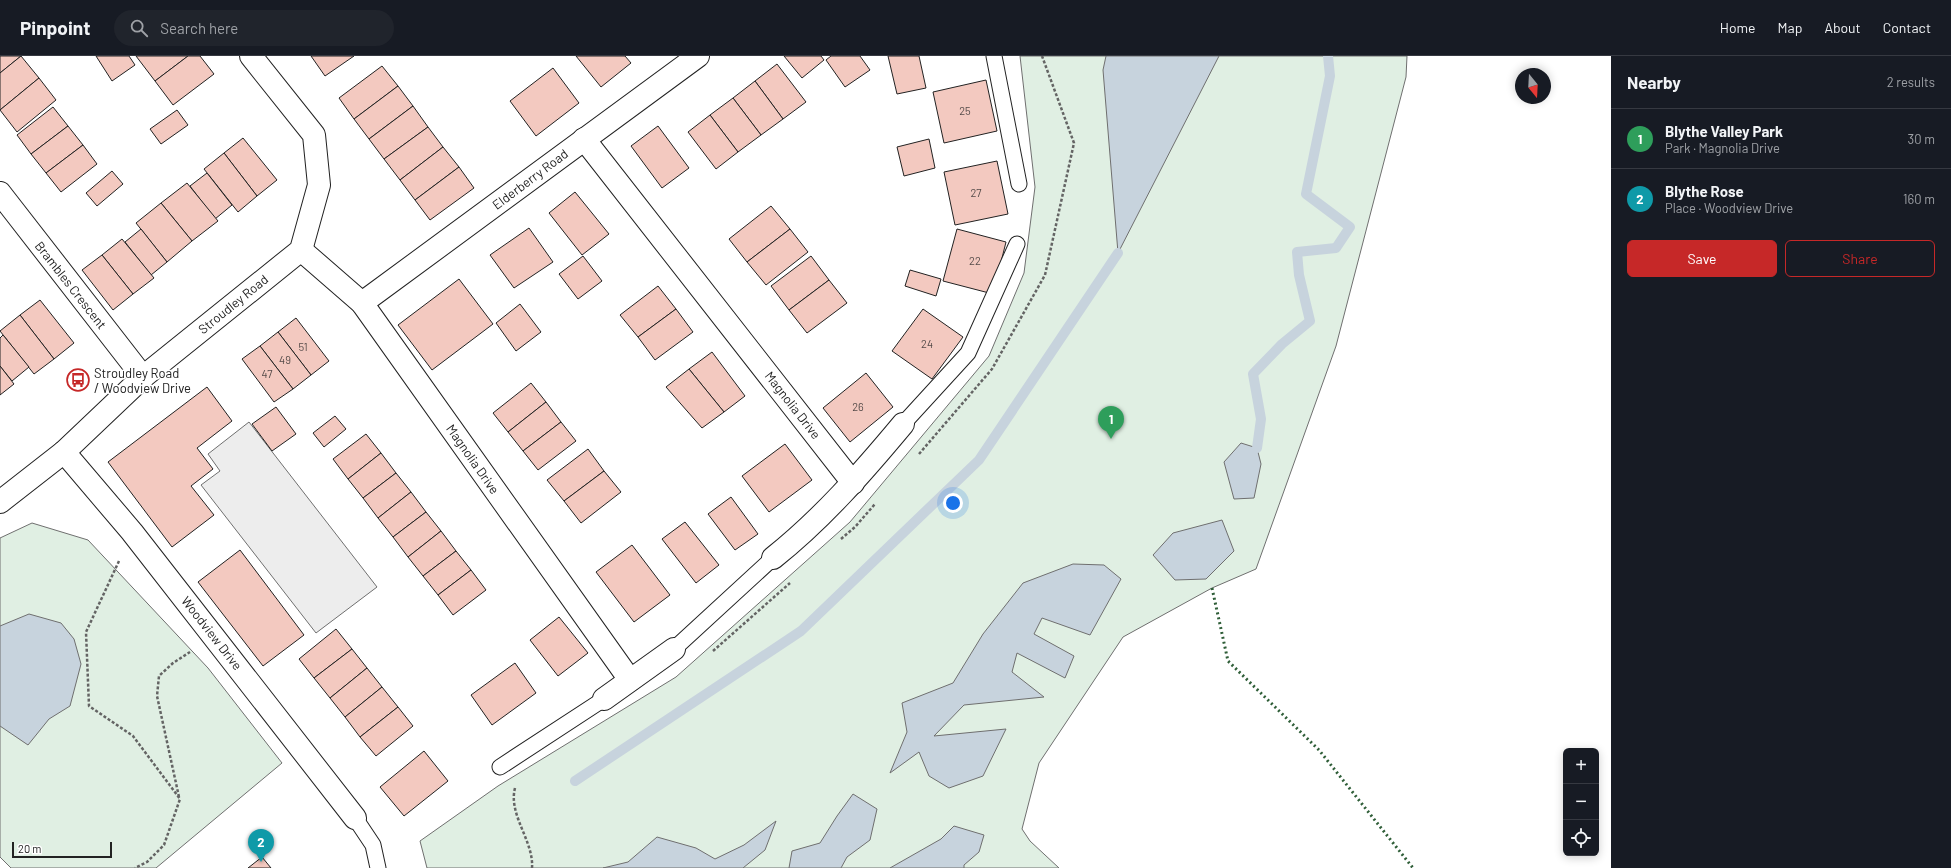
<!DOCTYPE html>
<meta charset="utf-8">
<style>
:root{--surface:#171b24;--page:#20242c;--text:#f1f3f6;--muted:#9ea1a6;--line:#363941;--accent:#c62828}
body{margin:0;font-family:Barlow,sans-serif;background:var(--page);color:var(--text)}
.controls{position:absolute;right:12px;bottom:12px;display:grid;overflow:hidden;border-radius:6px;box-shadow:0 2px 10px #0003}
.controls button{width:36px;height:36px;display:grid;place-items:center;padding:0;border:0;border-bottom:1px solid var(--line);background:var(--surface);color:var(--text);font:20px sans-serif}
.compass{position:absolute;left:1515px;top:12px;width:36px;height:36px;border-radius:50%;background:var(--surface);box-shadow:0 2px 10px #0003;rotate:162deg}
.scale{position:absolute;left:12px;bottom:10px;width:100px;box-sizing:border-box;padding-left:4px;border:2px solid #222;border-top:0;font-size:11px;line-height:14px;white-space:nowrap;color:#222;-webkit-text-stroke:3px #fff;paint-order:stroke}
.you{position:absolute;left:953px;top:447px;width:14px;height:14px;margin:-10px;border:3px solid #fff;border-radius:50%;background:#1a73e8;box-shadow:0 0 0 6px #1a73e833}
.badge{display:grid;place-items:center;width:26px;height:26px;border-radius:50%;background:var(--accent);color:#fff;font-size:13px;font-weight:700}
.pin{position:absolute;translate:-50% -33px;filter:drop-shadow(0 1px 2px #0008)}
.pin::after{content:'';position:absolute;top:21px;width:14px;height:12px;background:inherit;clip-path:polygon(0 0,100% 0,50% 100%)}
.list{margin:0;padding:0;list-style:none}
h2{display:flex;justify-content:space-between;align-items:center;height:52px;margin:0;padding:0 16px;font-size:17px}
h2 small{font-size:13px;font-weight:400;color:var(--muted)}
.list li{display:grid;grid-template-columns:26px 1fr auto;gap:12px;align-items:center;box-sizing:border-box;height:60px;padding:0 16px;border-top:1px solid var(--line)}
.list b{display:block;font-size:15px;white-space:nowrap}
.list p{margin:0;font-size:13px;white-space:nowrap;color:var(--muted)}
.list em{font-size:13px;font-style:normal;color:var(--muted)}
.actions{display:flex;gap:8px;padding:12px 16px}
.actions a{flex:1;padding:9px 0;border:1px solid var(--accent);border-radius:6px;text-align:center;font-size:14px;color:var(--accent)}
.actions .main{background:var(--accent);color:#fff}
.icon{flex:none;width:22px;height:22px;fill:none;stroke:currentColor;stroke-width:2;stroke-linecap:round;stroke-linejoin:round}
.map{position:relative;flex:none;width:1611px;height:812px;overflow:hidden}
header{display:flex;align-items:center;gap:24px;box-sizing:border-box;height:56px;padding:0 20px;background:var(--surface);border-bottom:1px solid var(--line)}
header strong{font-size:19px}
nav{display:flex;gap:22px;margin-inline-start:auto;font-size:14px}
.search{width:280px;height:36px;background:var(--page);display:flex;align-items:center;gap:10px;box-sizing:border-box;padding:0 14px;border-radius:22px;color:var(--muted);font-size:15px}
main{display:flex}
aside{flex:1;background:var(--surface)}
.map>svg:first-child{display:block}
.green{fill:#e0efe3;stroke:#6f6f6f}
.parking{fill:#ededed;stroke:#6f6f6f}
.water{fill:#c7d3dd;stroke:#6f6f6f}
.lines{fill:none;stroke-linecap:round;stroke-linejoin:round}
.stream{stroke:#c7d3dd;stroke-width:10}
.building{fill:#f3c9c0;stroke:#222}
.lane-casing{stroke:#222;stroke-width:17}
.street-casing{stroke:#222;stroke-width:24}
.path{stroke:#646464;stroke-width:2.5;stroke-dasharray:3 2;stroke-linecap:butt}
.lane{stroke:#fff;stroke-width:15}
.street{stroke:#fff;stroke-width:22}
.hedge{stroke:#2f5e38;stroke-width:3;stroke-dasharray:2 3;stroke-linecap:butt}
.labels{text-anchor:middle;stroke-width:3;stroke-linejoin:round;paint-order:stroke}
.number-label{font-size:11px;fill:#564c4a}
.street-label{font-size:13px;fill:#222;stroke:#fff}
.poi-label{font-size:13px;fill:#222;stroke:#fff;text-anchor:start}
</style>
<header>
<strong>Pinpoint</strong>
<div class="search"><svg class="icon" aria-label="search" viewBox="0 0 24 24"><circle cx="10" cy="10" r="6"/><path d="M15 15l6 6"/></svg>Search here</div>
<nav><a>Home</a><a>Map</a><a>About</a><a>Contact</a></nav>
</header>
<main>
<div class="map">
<svg width="1611" height="812" viewBox="0 0 1611 812">
<rect width="100%" height="100%" fill="#fff"/>
<g class="green">
<path d="M 1020,0 L 1407,0 L 1406,21 L 1336,290 L 1256,513 L 1212,532 L 1123,581 L 1039,707 L 1022,773 L 1030,785 L 1059,812 L 427,812 L 420,785 L 498,730 L 676,621 L 850,466 L 989,300 L 1024,217 L 1035,131 Z"/>
<path d="M 32,467 L 88,484 L 208,612 L 282,707 L 156,812 L 11,812 L 0,801 L 0,482 Z"/>
</g>
<path class="parking" d="M 249,366 L 377,531 L 316,577 L 201,429 L 220,415 L 208,398 Z"/>
<g class="water">
<path d="M 1106,0 L 1219,0 L 1118,197 L 1103,14 Z"/>
<path d="M 1241,387 L 1257,392 L 1261,408 L 1254,442 L 1234,443 L 1224,406 Z"/>
<path d="M 1222,464 L 1234,495 L 1206,523 L 1175,524 L 1153,499 L 1173,477 Z"/>
<path d="M 1073,508 L 1104,509 L 1121,523 L 1090,579 L 1042,562 L 1034,578 L 1074,600 L 1065,622 L 1017,597 L 1012,616 L 1044,641 L 964,649 L 934,680 L 1006,673 L 983,720 L 949,732 L 929,720 L 919,696 L 890,717 L 907,676 L 902,647 L 953,627 L 983,578 L 1023,527 Z"/>
<path d="M 29,558 L 61,567 L 74,583 L 81,608 L 70,650 L 49,663 L 28,689 L 0,670 L 0,570 Z"/>
<path d="M 853,738 L 877,753 L 870,784 L 847,801 L 841,812 L 789,812 L 792,795 L 820,787 L 837,760 Z"/>
<path d="M 776,765 L 765,794 L 743,812 L 603,812 L 628,806 L 657,781 L 696,792 L 715,803 L 744,789 Z"/>
<path d="M 954,770 L 984,779 L 979,796 L 964,809 L 964,812 L 890,812 L 941,783 Z"/>
</g>
<g class="lines">
<g class="stream">
<path d="M 1257,392 L 1261,363 L 1253,318 L 1282,288 L 1310,265 L 1299,219 L 1297,196 L 1336,192 L 1350,171 L 1306,138 L 1330,20 L 1328,0"/>
<path d="M 575,725 L 801,575 L 979,404 L 1118,197"/>
</g>
</g>
<g class="building">
<path d="M 0,0 L 21,0 L 0,17 Z"/>
<path d="M 21,0 L 39,22 L 0,54 L 0,17 Z"/>
<path d="M 96,0 L 129,0 L 135,9 L 112,25 Z"/>
<path d="M 136,0 L 188,0 L 155,25 Z"/>
<path d="M 188,0 L 200,0 L 214,18 L 173,49 L 155,25 Z"/>
<path d="M 311,0 L 354,0 L 325,20 Z"/>
<path d="M 576,0 L 625,0 L 631,7 L 601,31 Z"/>
<path d="M 784,0 L 821,0 L 824,4 L 802,22 Z"/>
<path d="M 831,0 L 860,0 L 870,14 L 845,31 L 826,4 Z"/>
<path d="M 888,0 L 919,0 L 926,32 L 897,38 Z"/>
<path d="M 777,8 L 806,46 L 783,63 L 755,25 Z"/>
<path d="M 382,10 L 398,30 L 354,63 L 339,42 Z"/>
<path d="M 553,12 L 579,47 L 536,80 L 510,45 Z"/>
<path d="M 39,22 L 56,44 L 17,76 L 0,54 Z"/>
<path d="M 986,24 L 997,75 L 944,87 L 933,36 Z"/>
<path d="M 755,25 L 783,63 L 761,79 L 733,42 Z"/>
<path d="M 398,30 L 413,50 L 369,83 L 354,63 Z"/>
<path d="M 733,42 L 761,79 L 738,96 L 710,59 Z"/>
<path d="M 413,50 L 428,71 L 384,103 L 369,83 Z"/>
<path d="M 53,51 L 68,70 L 31,98 L 17,79 Z"/>
<path d="M 177,54 L 188,69 L 161,88 L 150,73 Z"/>
<path d="M 710,59 L 738,96 L 716,113 L 688,76 Z"/>
<path d="M 68,70 L 83,89 L 46,117 L 31,98 Z"/>
<path d="M 658,70 L 689,112 L 662,132 L 631,90 Z"/>
<path d="M 428,71 L 443,91 L 400,124 L 384,103 Z"/>
<path d="M 243,82 L 277,124 L 257,140 L 224,97 Z"/>
<path d="M 929,83 L 935,112 L 904,120 L 897,91 Z"/>
<path d="M 83,89 L 97,108 L 61,136 L 46,117 Z"/>
<path d="M 443,91 L 459,111 L 415,144 L 400,124 Z"/>
<path d="M 224,97 L 257,140 L 238,156 L 204,113 Z"/>
<path d="M 997,105 L 1008,158 L 955,169 L 944,116 Z"/>
<path d="M 459,111 L 474,132 L 430,164 L 415,144 Z"/>
<path d="M 112,115 L 123,128 L 97,150 L 86,137 Z"/>
<path d="M 207,117 L 232,149 L 215,163 L 190,130 Z"/>
<path d="M 187,127 L 218,165 L 192,185 L 161,147 Z"/>
<path d="M 575,136 L 609,178 L 582,199 L 549,157 Z"/>
<path d="M 161,147 L 192,185 L 167,206 L 136,167 Z"/>
<path d="M 771,150 L 790,173 L 747,206 L 729,183 Z"/>
<path d="M 529,172 L 553,206 L 514,232 L 490,199 Z"/>
<path d="M 141,173 L 167,206 L 151,219 L 125,186 Z"/>
<path d="M 790,173 L 808,196 L 766,229 L 747,206 Z"/>
<path d="M 957,173 L 1006,186 L 993,238 L 943,225 Z"/>
<path d="M 122,183 L 154,222 L 133,238 L 102,199 Z"/>
<path d="M 102,199 L 133,238 L 113,254 L 82,214 Z"/>
<path d="M 583,200 L 602,225 L 578,243 L 559,218 Z"/>
<path d="M 811,200 L 829,224 L 789,254 L 771,230 Z"/>
<path d="M 910,214 L 941,223 L 936,240 L 905,230 Z"/>
<path d="M 459,223 L 493,268 L 432,314 L 398,269 Z"/>
<path d="M 829,224 L 847,247 L 807,277 L 789,254 Z"/>
<path d="M 658,230 L 676,253 L 638,281 L 620,259 Z"/>
<path d="M 40,244 L 74,287 L 54,303 L 20,259 Z"/>
<path d="M 520,248 L 541,276 L 516,295 L 496,267 Z"/>
<path d="M 676,253 L 693,276 L 655,304 L 638,281 Z"/>
<path d="M 923,253 L 963,281 L 932,323 L 892,295 Z"/>
<path d="M 20,259 L 54,303 L 34,318 L 0,275 Z"/>
<path d="M 296,262 L 329,305 L 311,319 L 278,276 Z"/>
<path d="M 278,276 L 311,319 L 293,333 L 260,290 Z"/>
<path d="M 3,279 L 29,311 L 12,325 L 0,310 L 0,282 Z"/>
<path d="M 260,290 L 293,333 L 274,346 L 242,303 Z"/>
<path d="M 712,296 L 745,340 L 724,356 L 689,313 Z"/>
<path d="M 0,310 L 14,328 L 0,339 Z"/>
<path d="M 689,313 L 724,356 L 702,372 L 666,331 Z"/>
<path d="M 866,317 L 893,351 L 850,386 L 823,352 Z"/>
<path d="M 531,327 L 546,346 L 508,376 L 493,357 Z"/>
<path d="M 207,331 L 232,365 L 197,392 L 213,413 L 191,430 L 214,459 L 172,491 L 108,406 Z"/>
<path d="M 546,346 L 561,366 L 523,395 L 508,376 Z"/>
<path d="M 276,351 L 296,378 L 272,395 L 252,368 Z"/>
<path d="M 335,360 L 346,373 L 324,391 L 313,377 Z"/>
<path d="M 561,366 L 576,385 L 538,414 L 523,395 Z"/>
<path d="M 366,378 L 381,397 L 348,423 L 333,403 Z"/>
<path d="M 785,388 L 812,424 L 769,456 L 742,420 Z"/>
<path d="M 588,393 L 604,415 L 564,445 L 547,424 Z"/>
<path d="M 381,397 L 396,417 L 363,442 L 348,423 Z"/>
<path d="M 604,415 L 621,436 L 581,467 L 564,445 Z"/>
<path d="M 396,417 L 411,436 L 378,462 L 363,442 Z"/>
<path d="M 411,436 L 426,456 L 393,481 L 378,462 Z"/>
<path d="M 731,441 L 758,478 L 735,494 L 708,458 Z"/>
<path d="M 426,456 L 441,475 L 408,501 L 393,481 Z"/>
<path d="M 685,466 L 719,509 L 696,527 L 662,483 Z"/>
<path d="M 441,475 L 456,495 L 423,520 L 408,501 Z"/>
<path d="M 632,489 L 670,539 L 634,566 L 596,516 Z"/>
<path d="M 240,494 L 304,579 L 263,610 L 198,526 Z"/>
<path d="M 456,495 L 471,514 L 438,539 L 423,520 Z"/>
<path d="M 471,514 L 486,534 L 453,559 L 438,539 Z"/>
<path d="M 559,561 L 588,597 L 558,620 L 530,584 Z"/>
<path d="M 336,573 L 352,593 L 314,622 L 299,603 Z"/>
<path d="M 352,593 L 367,612 L 330,642 L 314,622 Z"/>
<path d="M 515,607 L 536,637 L 492,669 L 471,639 Z"/>
<path d="M 367,612 L 382,631 L 345,661 L 330,642 Z"/>
<path d="M 382,631 L 398,651 L 360,681 L 345,661 Z"/>
<path d="M 398,651 L 413,670 L 376,700 L 360,681 Z"/>
<path d="M 424,695 L 448,725 L 404,760 L 380,731 Z"/>
<path d="M 262,801 L 271,812 L 248,812 Z"/>
</g>
<g class="lines">
<g class="lane-casing">
<g id="lane">
<path d="M 994,0 L 1019,128"/>
<path d="M 903,368 L 968,297 L 1017,188"/>
<path d="M 674,593 L 773,502"/>
<path d="M 500,711 L 604,643"/>
<path d="M 355,762 L 373,789 L 378,812"/>
</g>
</g>
<g class="street-casing">
<g id="street">
<path d="M 584,83 L 853,427"/>
<path d="M 0,137 L 143,321"/>
<path d="M 301,194 L 362,247 L 630,624"/>
<path d="M 362,247 L 698,0"/>
<path d="M 64,396 L 132,476 L 355,762"/>
<path d="M 0,446 L 64,396 L 143,321 L 301,194 L 319,129 L 314,79 L 251,0"/>
<path d="M 773,502 C 822,463 863,416 903,368"/>
<path d="M 604,643 L 674,593"/>
</g>
</g>
<g class="path">
<path d="M 919,398 L 992,313 L 1045,219 L 1074,87 L 1042,0"/>
<path d="M 841,483 L 855,471 L 875,448"/>
<path d="M 119,505 L 86,576 L 89,650 L 133,680 L 180,743 L 164,789 L 147,806 L 135,812"/>
<path d="M 713,595 L 790,527"/>
<path d="M 515,732 C 508,759 534,785 532,812"/>
<path d="M 179,741 L 157,640 L 159,620 L 173,607 L 190,596"/>
</g>
<use href="#lane" class="lane"/>
<use href="#street" class="street"/>
<path class="hedge" d="M 1212,532 L 1228,605 L 1319,694 L 1413,812"/>
</g>
<defs>
<g id="bus-ring" transform="scale(1.15)"><circle r="9.5" fill="#fff" stroke="#c62828" stroke-width="1.5"/><path d="M-5-6H5V4H4V6H2V4H-2V6H-4V4H-5ZM-3.5-4V0h7V-4ZM-3.5 1.2v1.5H-2V1.2ZM2 1.2v1.5H3.5V1.2Z" fill="#c62828"/></g>
</defs>
<g fill-rule="evenodd">
<use href="#bus-ring" x="78" y="324"/>
</g>
<g class="labels">
<g class="number-label">
<text x="965" y="59">25</text>
<text x="976" y="141">27</text>
<text x="975" y="209">22</text>
<text x="927" y="292">24</text>
<text x="303" y="295">51</text>
<text x="285" y="308">49</text>
<text x="267" y="322">47</text>
<text x="858" y="355">26</text>
</g>
<g class="street-label">
<text transform="translate(530 123) rotate(-37)" y="5">Elderberry Road</text>
<text transform="translate(71 229) rotate(52)" y="5">Brambles Crescent</text>
<text transform="translate(233 248) rotate(-39)" y="5">Stroudley Road</text>
<text transform="translate(793 349) rotate(52)" y="5">Magnolia Drive</text>
<text transform="translate(473 403) rotate(55)" y="5">Magnolia Drive</text>
<text transform="translate(212 577) rotate(52)" y="5">Woodview Drive</text>
</g>
<g class="poi-label">
<text x="94" y="322">Stroudley Road<tspan x="94" dy="15">/ Woodview Drive</tspan></text>
</g>
</g>
</svg>
<div class="controls">
<button>+</button>
<button>−</button>
<button><svg class="icon" aria-label="locate" viewBox="0 0 24 24"><circle cx="12" cy="12" r="6"/><path d="M12 2v4M12 18v4M2 12h4M18 12h4"/></svg></button>
</div>
<svg class="compass" viewBox="-18 -18 36 36"><path d="M0-13l5 13h-10z" fill="#e53935"/><path d="M0 13l5-13h-10z" fill="#9ea1a6"/></svg>
<div class="scale">20 m</div>
<div class="you"></div>
<div class="pin badge" style="left:1111px;top:383px;background:#2e9e5b">1</div>
<div class="pin badge" style="left:261px;top:806px;background:#0f9aa8">2</div>
</div>
<aside>
<h2>Nearby<small>2 results</small></h2>
<ul class="list">
<li><span class="badge" style="background:#2e9e5b">1</span><div><b>Blythe Valley Park</b><p>Park · Magnolia Drive</p></div><em>30 m</em></li>
<li><span class="badge" style="background:#0f9aa8">2</span><div><b>Blythe Rose</b><p>Place · Woodview Drive</p></div><em>160 m</em></li>
</ul>
<div class="actions"><a class="main">Save</a><a>Share</a></div>
</aside>
</main>
